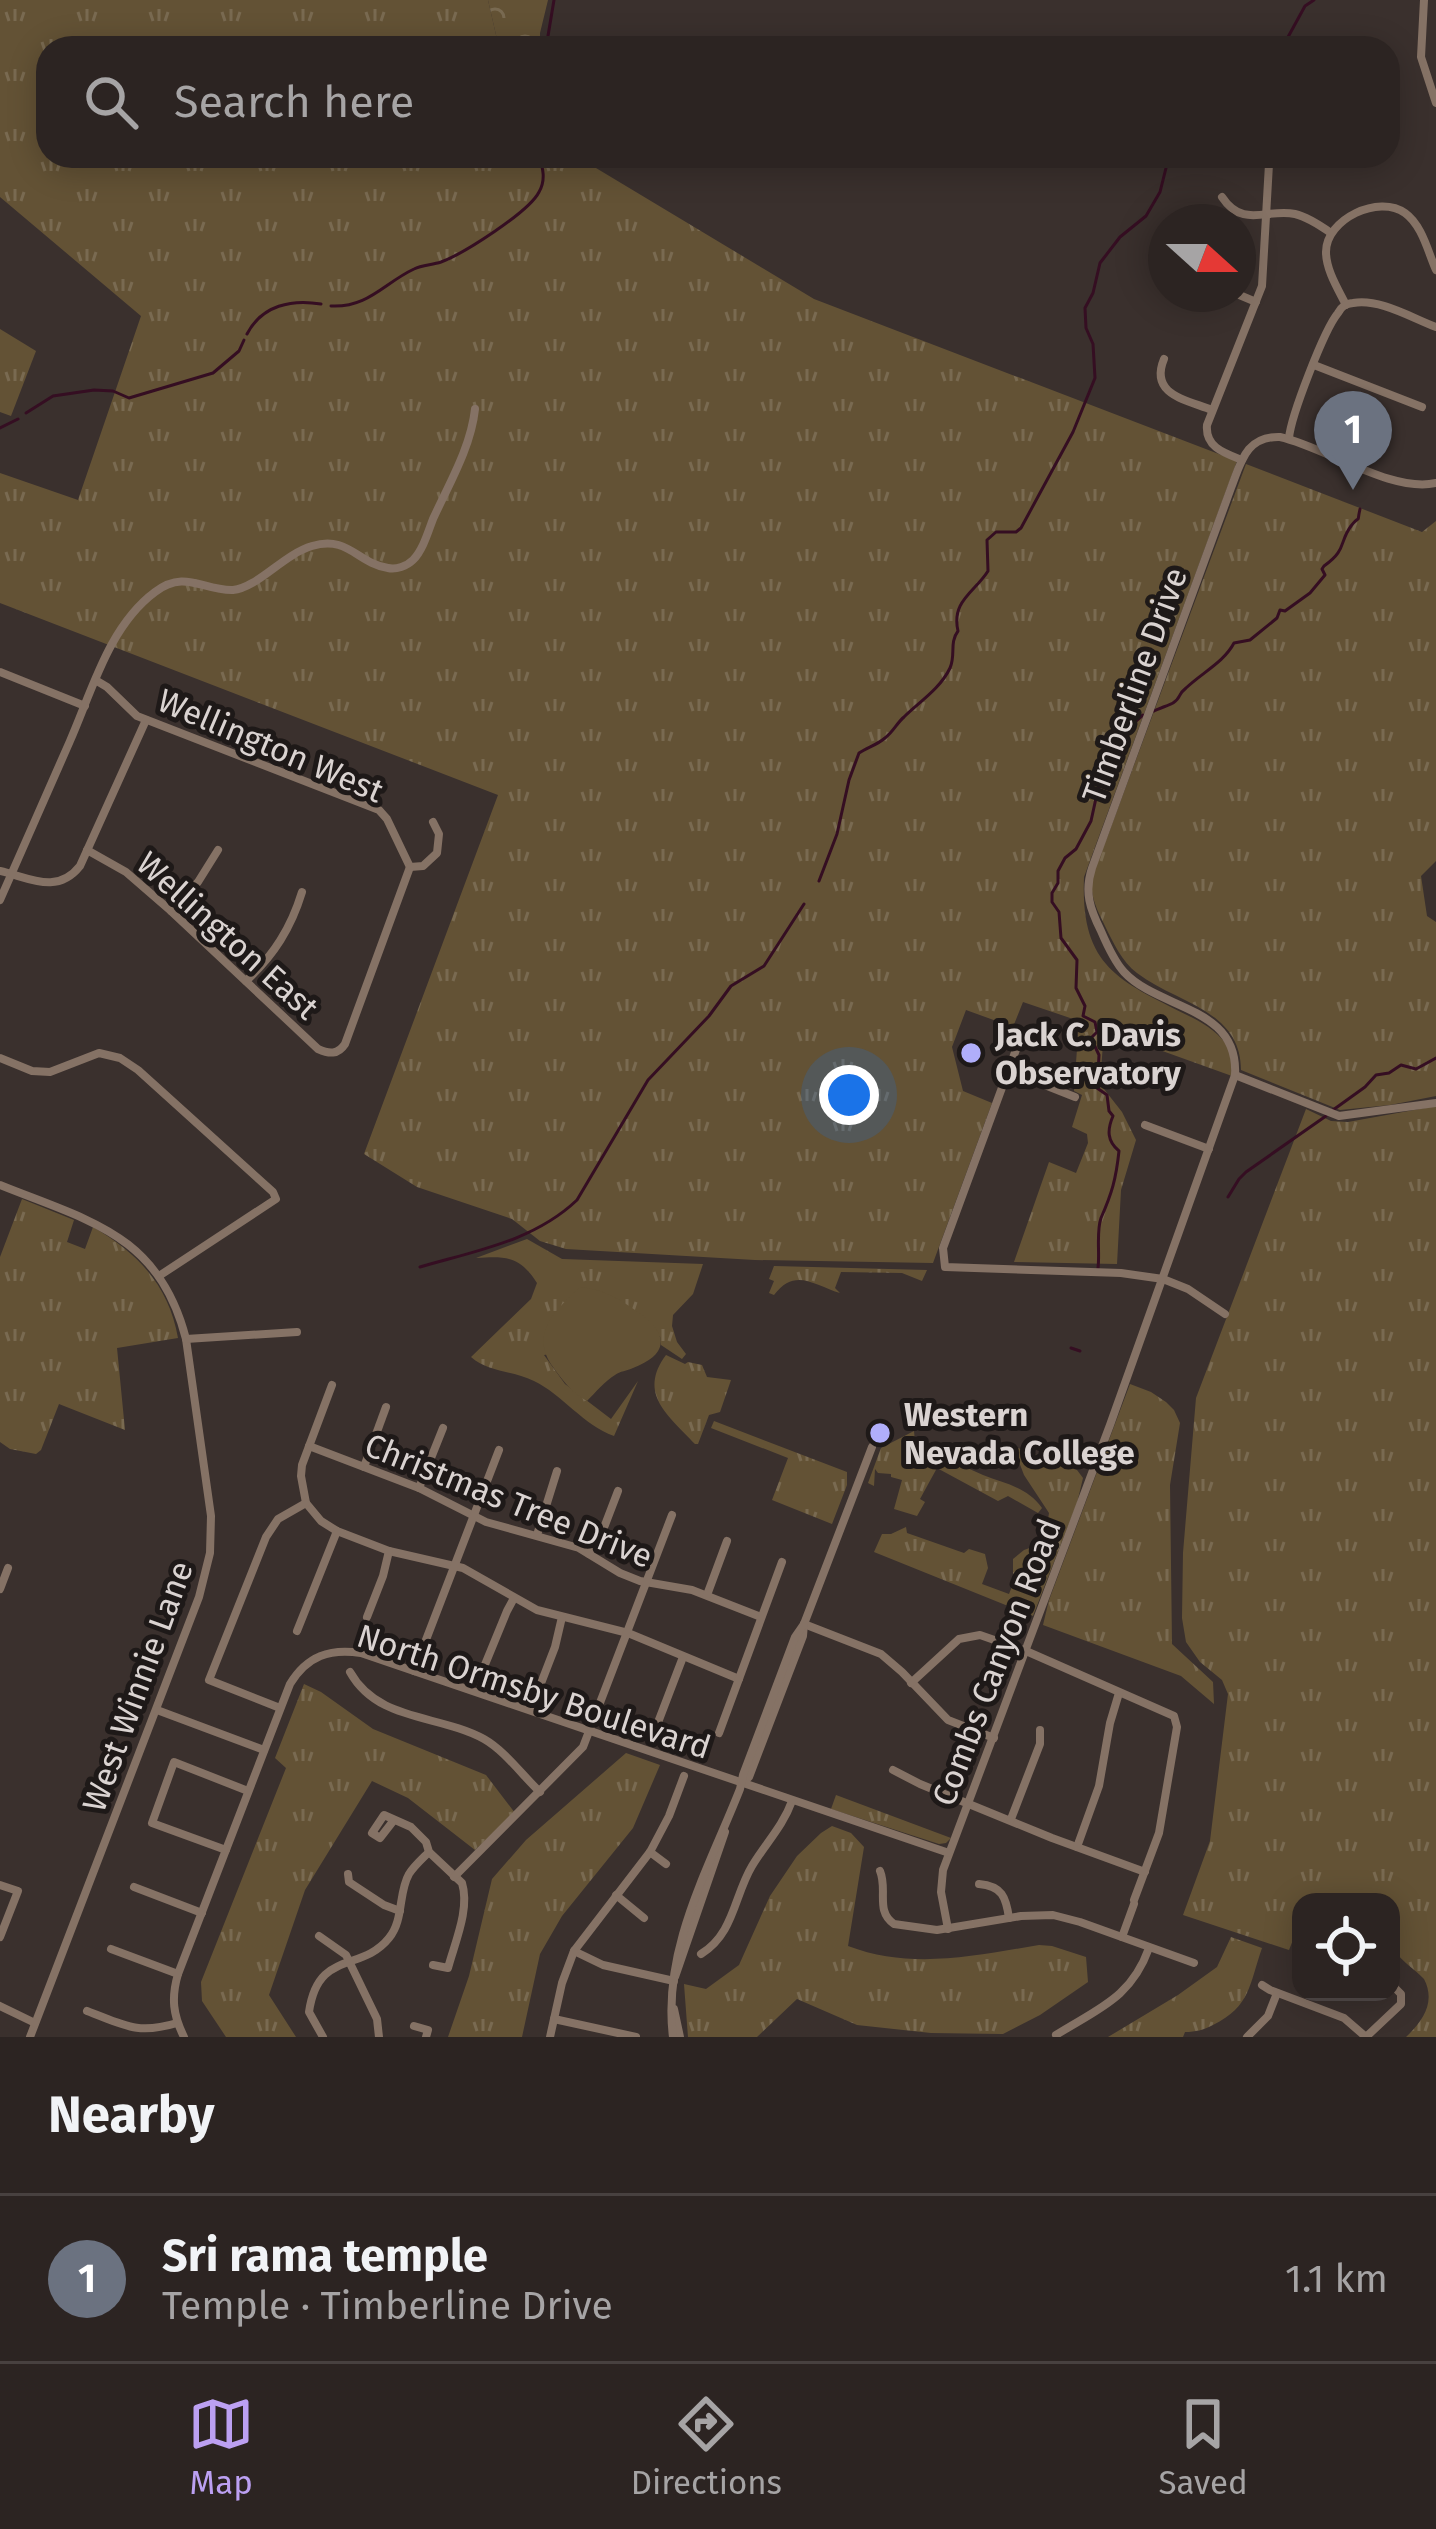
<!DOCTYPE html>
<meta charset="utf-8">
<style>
:root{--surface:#2c2422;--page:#38302f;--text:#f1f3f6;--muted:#a6a4a5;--line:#484140;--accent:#bca0f2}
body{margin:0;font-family:"Fira Sans",sans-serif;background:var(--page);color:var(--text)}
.controls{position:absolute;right:36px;bottom:36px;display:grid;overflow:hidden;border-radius:24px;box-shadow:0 6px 30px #0003}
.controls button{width:108px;height:108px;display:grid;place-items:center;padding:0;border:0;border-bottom:3px solid var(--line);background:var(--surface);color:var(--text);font:60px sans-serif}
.compass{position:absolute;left:1148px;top:204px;width:108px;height:108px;border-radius:50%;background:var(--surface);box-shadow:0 6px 30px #0003;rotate:111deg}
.you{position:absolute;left:849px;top:1095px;width:42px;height:42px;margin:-30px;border:9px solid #fff;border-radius:50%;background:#1a73e8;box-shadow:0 0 0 18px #1a73e833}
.badge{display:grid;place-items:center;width:78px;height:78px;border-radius:50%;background:var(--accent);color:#fff;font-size:39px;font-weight:700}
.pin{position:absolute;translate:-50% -99px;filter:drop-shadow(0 3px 6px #0008)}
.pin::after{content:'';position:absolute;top:63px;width:42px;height:36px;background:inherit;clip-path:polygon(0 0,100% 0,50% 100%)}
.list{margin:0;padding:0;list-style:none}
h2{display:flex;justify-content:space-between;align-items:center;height:156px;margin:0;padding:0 48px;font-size:51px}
h2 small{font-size:39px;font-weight:400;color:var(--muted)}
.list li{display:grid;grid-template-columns:78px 1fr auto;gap:36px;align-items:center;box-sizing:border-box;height:168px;padding:0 48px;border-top:3px solid var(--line)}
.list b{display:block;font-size:45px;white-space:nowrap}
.list p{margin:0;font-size:39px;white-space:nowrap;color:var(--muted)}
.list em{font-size:39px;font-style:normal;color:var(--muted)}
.icon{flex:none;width:66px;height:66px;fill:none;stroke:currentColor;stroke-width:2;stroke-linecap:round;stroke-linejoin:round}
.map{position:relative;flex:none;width:1436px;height:2037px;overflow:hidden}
.search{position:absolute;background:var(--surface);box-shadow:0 6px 30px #0003;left:36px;right:36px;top:36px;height:132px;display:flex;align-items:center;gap:30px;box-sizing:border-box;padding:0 42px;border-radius:36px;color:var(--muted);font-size:45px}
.sheet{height:324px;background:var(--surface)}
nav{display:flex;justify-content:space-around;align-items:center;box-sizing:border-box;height:168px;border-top:3px solid var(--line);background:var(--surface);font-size:33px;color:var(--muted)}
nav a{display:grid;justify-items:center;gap:6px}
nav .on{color:var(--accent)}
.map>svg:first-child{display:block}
.grass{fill:url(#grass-tufts)}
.forest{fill:url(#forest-crowns)}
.garden{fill:#635235}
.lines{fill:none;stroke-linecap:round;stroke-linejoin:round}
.stream{stroke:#350e22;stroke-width:3}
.minor{stroke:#857265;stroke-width:8}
.poi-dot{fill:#b0aefa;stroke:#1e1918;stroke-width:4.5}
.labels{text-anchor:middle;stroke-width:10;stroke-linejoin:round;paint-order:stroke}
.street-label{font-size:33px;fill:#dad3d1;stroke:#1e1918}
.poi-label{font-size:33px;font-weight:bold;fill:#dad3d1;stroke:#1e1918;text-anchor:start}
</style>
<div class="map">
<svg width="1436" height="2037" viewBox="0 0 1436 2037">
<defs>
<pattern id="grass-tufts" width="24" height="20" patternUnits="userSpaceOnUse" patternTransform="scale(3)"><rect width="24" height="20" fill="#635235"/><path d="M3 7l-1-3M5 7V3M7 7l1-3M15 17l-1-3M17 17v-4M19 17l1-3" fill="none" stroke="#796a51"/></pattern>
<pattern id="forest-crowns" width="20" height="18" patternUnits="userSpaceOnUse" patternTransform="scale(3)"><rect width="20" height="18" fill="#635235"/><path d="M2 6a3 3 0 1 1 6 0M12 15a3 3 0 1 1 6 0" fill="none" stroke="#796a51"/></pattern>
</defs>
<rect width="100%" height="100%" fill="#3a302d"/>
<g class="grass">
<path d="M 0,0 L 488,0 L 499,48 L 48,48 L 48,156 L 576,156 L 814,299 L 1237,461 L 1084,877 C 1080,969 1121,981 1193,1018 C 1205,1024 1222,1035 1228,1048 C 1232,1055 1231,1068 1232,1076 L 1104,1030 L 1100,1084 L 1122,1112 L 1136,1140 L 1121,1190 L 1117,1264 L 1014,1262 L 1049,1162 L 1076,1173 L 1088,1143 L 1087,1134 L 1072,1127 L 1082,1095 L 1074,1091 L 1079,1021 L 1023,1002 L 1013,1027 L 966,1010 L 952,1047 L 963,1091 L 992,1103 L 933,1263 L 755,1260 L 566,1249 L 540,1241 L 512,1219 L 417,1187 L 364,1154 L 498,795 L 0,603 L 0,473 L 78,500 L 141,316 L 0,197 Z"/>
<path d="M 0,329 L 36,351 L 11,416 L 0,412 Z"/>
<path d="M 1246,464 L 1422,532 L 1436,521 L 1436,861 L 1421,876 L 1427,916 L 1436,922 L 1436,1096 L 1390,1105 L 1340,1110 L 1241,1070 C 1241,1009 1175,1003 1137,973 C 1122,962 1113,942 1105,926 C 1100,916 1093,902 1092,891 C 1090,871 1105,846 1111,827 Z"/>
<path d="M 1436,1106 L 1436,2037 L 1406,2037 C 1423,2021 1436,2002 1424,1979 C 1415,1969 1402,1962 1395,1951 C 1387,1939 1391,1917 1391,1902 L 1301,1902 L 1301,1920 L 1289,1950 L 1183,1915 L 1210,1841 L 1228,1694 L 1222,1680 L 1200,1662 L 1186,1642 L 1182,1618 L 1183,1553 L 1196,1398 L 1306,1109 L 1331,1121 L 1348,1122 Z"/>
<path d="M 22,1199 L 74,1220 L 67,1242 L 85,1249 L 93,1227 C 138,1253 169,1286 178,1338 L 117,1348 L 125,1430 L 59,1404 L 41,1450 L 36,1454 L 10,1449 L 0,1442 L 0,1257 Z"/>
<path d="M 527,1239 L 562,1259 L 703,1264 L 693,1294 L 673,1315 L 672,1326 L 677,1342 L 686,1354 L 682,1359 L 661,1345 L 660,1336 L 544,1355 L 565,1384 L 611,1419 L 638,1381 L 614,1436 C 583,1425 563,1395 534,1381 C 513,1370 489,1373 471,1357 L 531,1299 L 537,1283 C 520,1256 506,1256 476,1258 Z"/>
<path d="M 774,1266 L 927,1270 L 922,1281 L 902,1273 L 841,1272 L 835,1288 L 840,1293 C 814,1285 795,1267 774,1295 L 769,1293 L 774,1281 L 769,1279 Z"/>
<path d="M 666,1355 L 685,1364 L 688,1362 L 702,1365 L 707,1377 L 731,1380 L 720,1412 L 709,1415 L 698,1444 L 695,1444 C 669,1416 637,1394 666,1355 Z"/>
<path d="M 1130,1384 L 1151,1392 L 1166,1402 L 1174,1410 L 1180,1423 L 1170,1485 L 1172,1644 L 1213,1682 L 1214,1704 L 1181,1676 L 1043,1625 L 1049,1600 Z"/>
<path d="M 714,1421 L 847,1472 L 847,1485 L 832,1524 L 772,1500 L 788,1458 L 711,1428 Z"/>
<path d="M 914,1431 L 915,1442 L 920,1446 C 941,1455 962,1466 983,1475 C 1006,1484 1027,1487 1042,1508 L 1038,1513 L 1008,1496 L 998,1501 L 937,1468 L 920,1499 L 925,1502 L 917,1516 L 894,1509 L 902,1480 L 891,1477 L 891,1474 L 878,1473 L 875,1469 L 874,1486 L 868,1483 L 881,1448 Z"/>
<path d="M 1013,1446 L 1077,1470 L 1083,1478 L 1077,1503 L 1033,1616 L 874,1552 L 882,1534 L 891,1534 L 906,1527 L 907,1533 L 964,1553 L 969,1549 L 985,1554 L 988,1568 L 982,1584 L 1009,1594 L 1013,1584 L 1013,1559 L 1024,1550 L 1038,1545 L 1047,1527 L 1049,1513 L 1024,1475 Z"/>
<path d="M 304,1684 L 321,1692 L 373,1729 L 486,1775 L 515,1813 L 475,1850 L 408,1798 L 372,1781 L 305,1890 L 269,1995 L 296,2037 L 226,2037 L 202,2001 L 201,1982 L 286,1768 L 275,1758 Z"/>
<path d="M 626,1753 L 660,1765 L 633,1828 L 562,1916 L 540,1954 L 522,2037 L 448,2037 L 469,1976 L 492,1879 L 526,1840 Z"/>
<path d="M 836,1795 L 951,1838 L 946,1843 L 939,1844 L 831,1809 Z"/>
<path d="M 832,1826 L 851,1833 L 864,1847 L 848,1946 C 911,1970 974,1956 1039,1945 L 1052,1946 L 1086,1957 L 1088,1982 L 1040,2015 L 1003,2034 L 931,2033 L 857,2025 L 797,1999 L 757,2037 L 688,2037 L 684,1984 L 706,1989 L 739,1965 L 770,1896 L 797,1856 L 821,1833 Z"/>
<path d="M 1231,1937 L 1262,1948 C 1249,1985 1251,2006 1213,2025 C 1203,2030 1196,2032 1185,2032 L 1183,2037 L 1108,2037 L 1178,1995 L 1217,1967 Z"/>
</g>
<path class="forest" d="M 488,0 L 548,0 L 540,33 L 540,48 L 499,48 Z"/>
<path class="garden" d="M 580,1287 C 604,1289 621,1300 641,1314 C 670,1336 667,1355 633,1368 C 627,1371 620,1371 615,1375 C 605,1381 595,1393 587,1401 C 572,1393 563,1381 553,1367 C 529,1333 556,1310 580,1287 Z"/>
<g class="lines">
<g class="stream">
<path d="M 546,48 L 554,0"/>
<path d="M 1282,48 L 1305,6 L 1314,0"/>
<path d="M 331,306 C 368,308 384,283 414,269 C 422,265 432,265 441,262 C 463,254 529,212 539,192 C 546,180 543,168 539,156"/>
<path d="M 247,334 C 262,305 292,299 321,304"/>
<path d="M 26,413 L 53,396 L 94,390 L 113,391 L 129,398 L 213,373 L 239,351 L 244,340"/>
<path d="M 0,428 L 18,419"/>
<path d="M 1154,711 C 1155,710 1172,704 1173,703 C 1183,696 1176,696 1186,688 C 1203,672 1224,662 1234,643 L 1250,640 L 1277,618 L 1280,610 L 1285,611 L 1310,593 L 1325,575 L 1322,569 L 1324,566 C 1347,550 1339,542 1351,526 C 1362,512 1356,527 1360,509"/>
<path d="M 819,881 L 837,834 L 849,780 L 859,753 C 868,747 877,745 885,738 C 894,731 896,724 904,717 C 919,702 940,689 950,668 C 956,655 949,643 958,631 C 951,601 975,592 988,571 L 987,540 L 996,532 L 1016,532 L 1021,528 L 1073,432 L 1095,378 L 1093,344 L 1086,328 L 1085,308 L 1093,293 L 1100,263 L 1120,237 L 1146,216 L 1160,192 L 1169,156"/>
<path d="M 1333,1110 L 1365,1087 L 1376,1075 L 1389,1073 L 1401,1065 L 1416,1069 L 1436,1058"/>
<path d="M 1228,1197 L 1239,1179 L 1246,1172 L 1326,1116"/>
<path d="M 420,1267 C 475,1251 534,1241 577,1200 L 648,1080 L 709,1016 L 731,986 L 764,966 L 804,904"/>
<path d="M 1098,1268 C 1100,1253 1096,1232 1101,1218 C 1112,1193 1116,1179 1119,1151 C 1107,1141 1107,1130 1113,1116 L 1109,1111 L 1107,1095 L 1097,1088 L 1100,1079 L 1098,1074 L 1099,1055 L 1091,1038 L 1097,1032 L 1095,1022 L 1083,1016 L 1085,1006 L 1076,988 L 1077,960 L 1061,938 L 1059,912 L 1052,902 L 1052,893 L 1058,883 L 1058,871 L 1065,858 L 1076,849 L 1091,821 L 1098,789 L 1115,769 L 1118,751 L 1123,740 L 1122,733 L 1143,715"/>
<path d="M 1071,1348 L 1080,1351"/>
</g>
<g class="minor">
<path d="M 1424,0 L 1421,57 L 1436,103"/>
<path d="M 1222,197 C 1243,229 1267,208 1295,214 C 1308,217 1321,226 1331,233"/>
<path d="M 1237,294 L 1256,302"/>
<path d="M 1346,305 C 1338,289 1326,270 1326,252 C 1326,219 1379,194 1405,213 C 1422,225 1428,252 1436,270"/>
<path d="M 1164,359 C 1149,395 1187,400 1212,410"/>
<path d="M 1314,365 L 1422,407"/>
<path d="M 1289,438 C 1291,416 1324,330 1338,313 C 1342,306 1345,304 1353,303 C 1379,298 1412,318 1436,327"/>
<path d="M 1242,460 C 1224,453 1205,447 1207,425 L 1262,286 L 1269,164 L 1273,156"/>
<path d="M 0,672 L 85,706"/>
<path d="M 97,681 L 107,687 L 137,716 L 379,810 L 387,819 L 410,867"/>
<path d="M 87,850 L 126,872 L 171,911 L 318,1049 C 329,1054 338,1055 345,1044 L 410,867"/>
<path d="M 410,867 L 423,866 L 437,853 L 439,834 L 433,822"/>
<path d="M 0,871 C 30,878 57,895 80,866 L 146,720"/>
<path d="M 0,900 C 23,847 47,794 70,741 C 92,691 109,626 155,592 C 185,569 203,591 233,590 C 257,588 284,554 312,546 C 348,535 357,563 388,568 C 396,570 407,566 413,560 C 423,550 428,532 433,519 C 449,484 471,447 475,409"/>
<path d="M 171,911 L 198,882 L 218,850"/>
<path d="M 246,981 C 274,955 291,928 302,892"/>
<path d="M 1015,1037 L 1017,1047 L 943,1248 L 945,1267 L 1121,1273 L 1163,1279 L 1188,1289 L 1225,1314"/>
<path d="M 0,1058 L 32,1071 L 50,1072 L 99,1053 L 120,1058 L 138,1070 L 273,1192 L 276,1199 L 159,1276"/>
<path d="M 1009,1071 L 1075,1097"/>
<path d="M 1235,1075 L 1339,1116 L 1436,1103"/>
<path d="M 1145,1125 L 1209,1149"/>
<path d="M 0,1185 C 89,1221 159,1234 186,1339 L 211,1516 L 210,1553 L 199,1597 L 30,2037"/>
<path d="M 186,1339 L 297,1332"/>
<path d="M 332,1385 L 302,1465 L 301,1476 L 306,1503 L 321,1521 L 337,1531 L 389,1551 L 463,1568 L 537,1610 L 628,1633 L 739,1679"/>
<path d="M 309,1446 L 419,1488 L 486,1522 L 579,1548 L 620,1573 L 640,1581 L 692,1590 L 761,1617"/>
<path d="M 364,1467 L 386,1407"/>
<path d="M 419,1488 L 443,1428"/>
<path d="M 537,1535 L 557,1471"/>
<path d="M 589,1554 L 605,1525 L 618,1491"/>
<path d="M 0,1589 L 8,1568"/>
<path d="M 707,1595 L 727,1541"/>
<path d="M 514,1598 L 507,1611 L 484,1667 L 484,1674 L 489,1679 L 531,1693 L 538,1691 L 555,1647 L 562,1617"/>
<path d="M 367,1617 L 383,1576 L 389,1551"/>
<path d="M 804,1624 L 881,1654 L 902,1672 L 948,1720 L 994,1738"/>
<path d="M 297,1631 L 337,1531"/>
<path d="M 414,1671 L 499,1450"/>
<path d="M 350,1672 C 378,1722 438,1714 484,1739 C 505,1751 522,1775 540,1792"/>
<path d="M 911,1683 L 959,1639 L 980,1635 L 1026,1651 L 1174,1716 L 1177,1727 L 1159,1833 L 1134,1900"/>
<path d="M 280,1708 L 209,1680 L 266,1537 L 278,1519 L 306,1503"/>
<path d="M 157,1710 L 264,1750"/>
<path d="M 657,1725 L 683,1657"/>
<path d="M 719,1733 L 782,1562"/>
<path d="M 893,1770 L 920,1784 L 1052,1838 L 1145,1872"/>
<path d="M 743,1783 L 749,1777 L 803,1636 L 804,1624"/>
<path d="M 1011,1819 L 1040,1744 L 1040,1730"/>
<path d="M 394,1820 L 380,1838 L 372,1833 L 384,1815 L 411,1827 L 426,1842 L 429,1852 L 462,1883 C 470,1909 455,1942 448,1968 L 433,1965"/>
<path d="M 1077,1847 L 1099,1786 L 1110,1723 L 1119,1693"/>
<path d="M 226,1850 L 152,1823 L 174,1762 L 248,1791"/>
<path d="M 650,1852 L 666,1864"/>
<path d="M 880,1871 C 888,1890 875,1911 894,1924 L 937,1930 L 1021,1916 L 1053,1915 L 1080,1922 L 1194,1963"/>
<path d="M 348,1874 L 349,1882 L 384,1905 L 400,1911"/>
<path d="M 454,1877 L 583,1747 L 672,1515"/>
<path d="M 979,1884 C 1002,1886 1006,1897 1009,1918"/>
<path d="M 0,1885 L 18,1891 L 0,1937"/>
<path d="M 134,1887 L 202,1913"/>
<path d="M 616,1895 L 644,1918"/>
<path d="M 948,1929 L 941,1892 L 943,1870 L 1110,1425 L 1235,1075 C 1239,1006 1159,1010 1124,972 C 1114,961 1107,945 1101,931 C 1090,909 1084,892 1092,868 L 1231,488 C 1241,462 1246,436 1280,437 C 1326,447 1390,493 1436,483"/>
<path d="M 319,1936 L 346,1955 L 377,2019 L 379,2037"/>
<path d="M 1122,1937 L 1134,1904"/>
<path d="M 111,1949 L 178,1974"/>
<path d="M 574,1951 L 603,1965 L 674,1981"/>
<path d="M 701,1954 C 734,1934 734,1896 752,1866 C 766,1843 783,1826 792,1801"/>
<path d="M 675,1977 L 725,1832"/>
<path d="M 1262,1985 L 1270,1990 L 1344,2018 L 1366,2037"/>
<path d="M 0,2006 L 35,2023"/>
<path d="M 674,2009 L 680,2037"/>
<path d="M 87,2011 C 124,2025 137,2035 177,2023"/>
<path d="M 554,2019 L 636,2037"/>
<path d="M 414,2026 L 428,2030 L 426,2037"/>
<path d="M 1056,2035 C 1099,2008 1131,1998 1149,1948"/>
<path d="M 184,2037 C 173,2015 171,1998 178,1974 L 290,1684 C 307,1656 330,1648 361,1653 L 949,1853"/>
<path d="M 323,2037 L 309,2012 C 318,1949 361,1973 389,1938 C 404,1920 398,1893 409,1874 C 414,1866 422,1859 429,1852"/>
<path d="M 550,2037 L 562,1983 L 574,1951 L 650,1852 L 669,1816 L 684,1776"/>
<path d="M 673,2037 C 662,1949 709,1868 740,1789 L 743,1775 L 795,1637 L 804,1624 L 872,1447"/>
<path d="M 1247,2037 L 1268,2016 L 1277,1993"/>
<path d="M 1366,2037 L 1401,2004 L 1401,1994 L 1391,1984"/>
</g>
</g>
<g class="poi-dot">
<circle cx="971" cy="1053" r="12"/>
<circle cx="880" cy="1433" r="12"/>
</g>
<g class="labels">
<g class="street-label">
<text transform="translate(1134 685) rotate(-70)" y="12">Timberline Drive</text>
<text transform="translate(271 745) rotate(23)" y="12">Wellington West</text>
<text transform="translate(228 935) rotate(42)" y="12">Wellington East</text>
<text transform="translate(509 1500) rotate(22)" y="12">Christmas Tree Drive</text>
<text transform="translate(996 1662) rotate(-69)" y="12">Combs Canyon Road</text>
<text transform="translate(137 1686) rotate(-70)" y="12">West Winnie Lane</text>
<text transform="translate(534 1691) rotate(18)" y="12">North Ormsby Boulevard</text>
</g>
<g class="poi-label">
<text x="995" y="1046">Jack C. Davis<tspan x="995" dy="38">Observatory</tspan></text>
<text x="904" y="1426">Western<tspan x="904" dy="38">Nevada College</tspan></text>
</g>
</g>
</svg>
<div class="controls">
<button><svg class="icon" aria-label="locate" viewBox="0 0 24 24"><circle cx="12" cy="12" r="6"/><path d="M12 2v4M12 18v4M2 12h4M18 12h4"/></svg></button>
</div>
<svg class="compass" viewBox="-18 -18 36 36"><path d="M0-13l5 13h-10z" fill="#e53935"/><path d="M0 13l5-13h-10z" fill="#a6a4a5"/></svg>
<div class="you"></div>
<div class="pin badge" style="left:1353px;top:490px;background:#6b7280">1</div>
<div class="search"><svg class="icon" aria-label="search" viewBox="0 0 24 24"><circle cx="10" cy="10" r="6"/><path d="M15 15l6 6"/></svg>Search here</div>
</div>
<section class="sheet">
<h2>Nearby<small></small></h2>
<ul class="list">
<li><span class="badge" style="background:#6b7280">1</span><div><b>Sri rama temple</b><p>Temple · Timberline Drive</p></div><em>1.1 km</em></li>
</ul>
</section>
<nav>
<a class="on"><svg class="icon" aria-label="map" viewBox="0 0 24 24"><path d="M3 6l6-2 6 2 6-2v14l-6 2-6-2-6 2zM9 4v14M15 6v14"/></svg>Map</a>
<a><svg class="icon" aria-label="directions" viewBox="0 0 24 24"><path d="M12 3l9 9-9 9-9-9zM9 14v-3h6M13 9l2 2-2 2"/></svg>Directions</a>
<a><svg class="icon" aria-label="saved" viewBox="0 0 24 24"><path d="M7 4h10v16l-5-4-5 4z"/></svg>Saved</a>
</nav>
